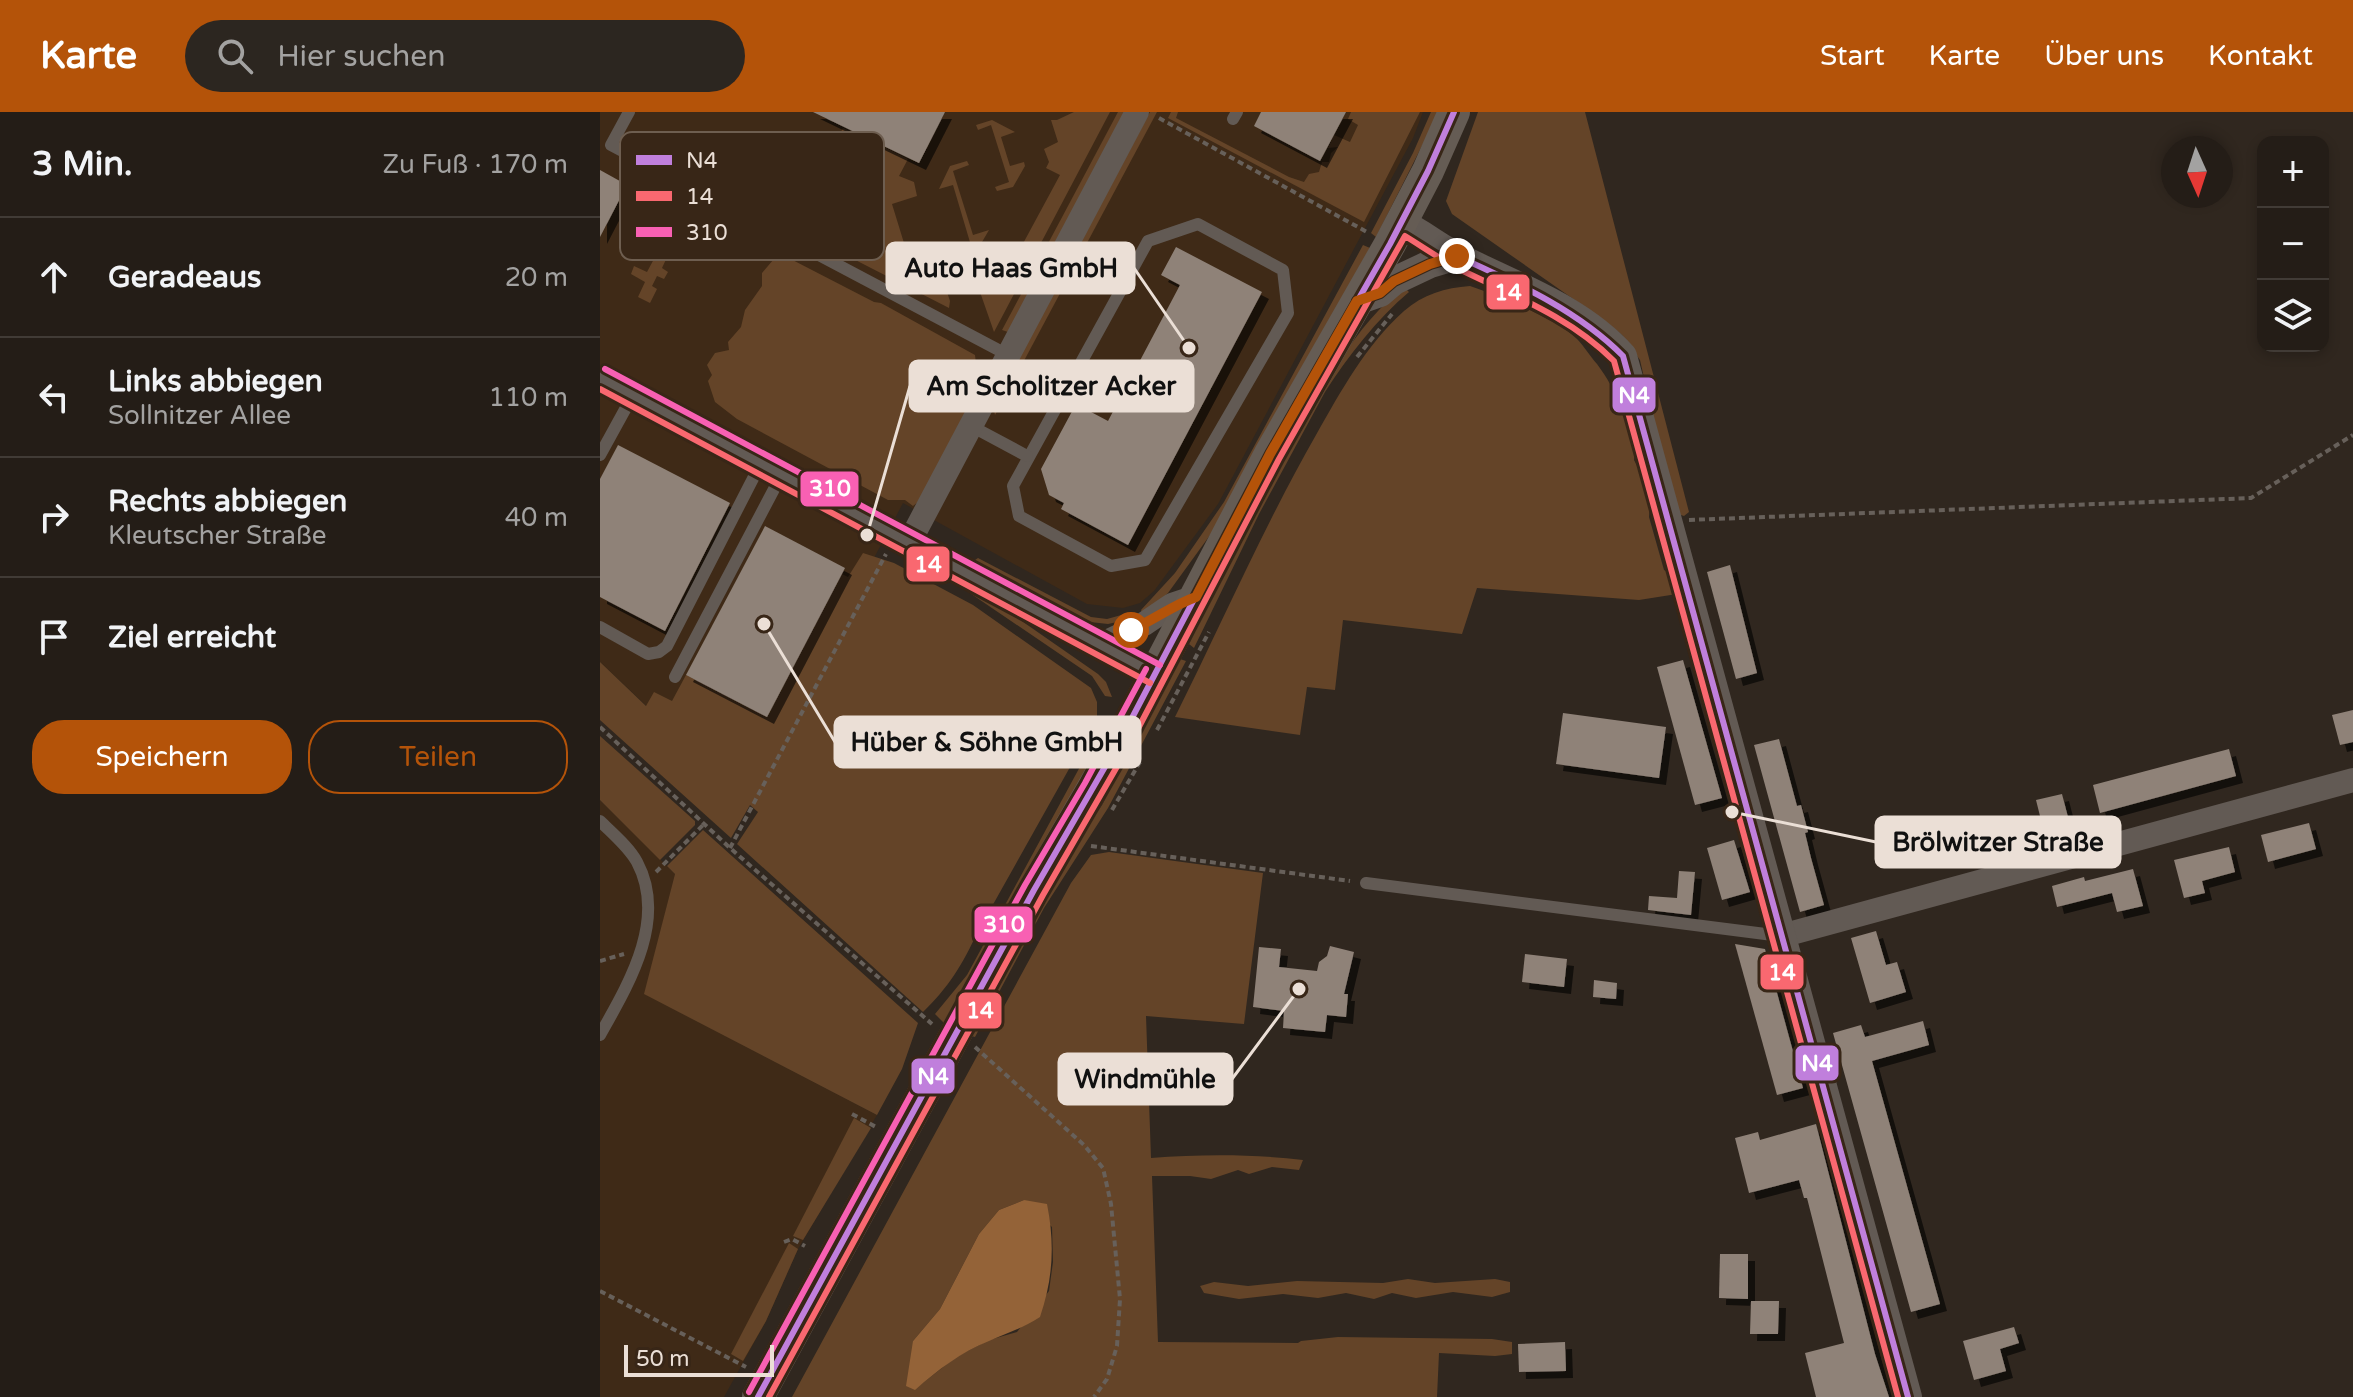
<!DOCTYPE html>
<html lang="de">
<meta charset="utf-8">
<style>
:root{--surface:#241d17;--page:#2c2620;--text:#f1f3f6;--muted:#a3a2a1;--line:#413b36;--accent:#b45309}
body{margin:0;font-family:"Varela Round",sans-serif;background:var(--page);color:var(--text)}
.controls{position:absolute;right:24px;top:24px;display:grid;overflow:hidden;border-radius:16px;box-shadow:0 4px 12px #0003}
.controls button{width:72px;height:72px;display:grid;place-items:center;padding:0;border:0;border-bottom:2px solid var(--line);background:var(--surface);color:var(--text);font:40px sans-serif}
.compass{position:absolute;left:1561px;top:24px;width:72px;height:72px;border-radius:50%;background:var(--surface);box-shadow:0 4px 12px #0003;rotate:177deg}
.scale{position:absolute;left:24px;bottom:20px;width:150px;box-sizing:border-box;padding-left:8px;border:4px solid #ebdfd6;border-top:0;font-size:22px;line-height:28px;white-space:nowrap;color:#ebdfd6;-webkit-text-stroke:6px #382617;paint-order:stroke}
.stop{position:absolute;width:24px;height:24px;margin:-18px;border:6px solid #b45309;border-radius:50%;background:#fff}
.stop.end{background:#b45309;border-color:#fff;box-shadow:0 2px 8px #0008}
.list{margin:0;padding:0;list-style:none}
h2{display:flex;justify-content:space-between;align-items:center;height:104px;margin:0;padding:0 32px;font-size:34px}
h2 small{font-size:26px;font-weight:400;color:var(--muted)}
.list li{display:grid;grid-template-columns:52px 1fr auto;gap:24px;align-items:center;box-sizing:border-box;height:120px;padding:0 32px;border-top:2px solid var(--line)}
.list b{display:block;font-size:30px;white-space:nowrap}
.list p{margin:0;font-size:26px;white-space:nowrap;color:var(--muted)}
.list em{font-size:26px;font-style:normal;color:var(--muted)}
.actions{display:flex;gap:16px;padding:24px 32px}
.actions a{flex:1;padding:18px 0;border:2px solid var(--accent);border-radius:32px;text-align:center;font-size:28px;color:var(--accent)}
.actions .main{background:var(--accent);color:#fff}
.icon{flex:none;width:44px;height:44px;fill:none;stroke:currentColor;stroke-width:2;stroke-linecap:round;stroke-linejoin:round}
.map{position:relative;flex:none;width:1753px;height:1285px;overflow:hidden}
header{display:flex;align-items:center;gap:48px;box-sizing:border-box;height:112px;padding:0 40px;background:var(--accent);color:#fff}
header strong{font-size:38px}
nav{display:flex;gap:44px;margin-inline-start:auto;font-size:28px}
.search{width:560px;height:72px;background:var(--page);display:flex;align-items:center;gap:20px;box-sizing:border-box;padding:0 28px;border-radius:44px;color:var(--muted);font-size:30px}
main{display:flex}
aside{flex:1;background:var(--surface)}
.map>svg:first-child{display:block}
.built{fill:#3f2a17}
.green{fill:#644428;fill-rule:evenodd}
.water{fill:#946338}
.building{fill:#8f8278;filter:url(#shadow)}
.lines{fill:none;stroke-linecap:round;stroke-linejoin:round}
.path{stroke:#67605a;stroke-width:4;stroke-dasharray:6 4;stroke-linecap:butt}
.service{stroke:#625a54;stroke-width:12}
.minor{stroke:#625a54;stroke-width:24}
.tertiary{stroke:#625a54;stroke-width:28}
.secondary{stroke:#655c54;stroke-width:32}
.bus-1-casing{stroke:#382617;stroke-width:12}
.bus-2-casing{stroke:#382617;stroke-width:12}
.bus-3-casing{stroke:#382617;stroke-width:12}
.bus-1{stroke:#c07fdc;stroke-width:6}
.bus-2{stroke:#f96870;stroke-width:6}
.bus-3{stroke:#f860b3;stroke-width:6}
.route{stroke:#b45309;stroke-width:10}
.key{fill:#382617;stroke:#6e5e50;stroke-width:2}
.key-label{font-size:22px;fill:#ebdfd6}
.leader{fill:none;stroke:#ebdfd6;stroke-width:3}
.callout-dot{fill:#ebdfd6;stroke:#382617;stroke-width:3}
.callout{fill:#ebdfd6;stroke:#ebdfd6;stroke-width:3}
.callout-label{font-size:26px;text-anchor:middle;font-weight:bold;fill:#111}
.line-badge{stroke:#382617;stroke-width:3}
.badge-label{font-size:22px;text-anchor:middle;font-weight:bold;fill:#fff}
</style>
<header>
<strong>Karte</strong>
<div class="search"><svg class="icon" aria-label="search" viewBox="0 0 24 24"><circle cx="10" cy="10" r="6"/><path d="M15 15l6 6"/></svg>Hier suchen</div>
<nav><a>Start</a><a>Karte</a><a>Über uns</a><a>Kontakt</a></nav>
</header>
<main>
<aside>
<h2>3 Min.<small>Zu Fuß · 170 m</small></h2>
<ul class="list">
<li><svg class="icon" aria-label="ahead" viewBox="0 0 24 24"><path d="M12 20V5M6 11l6-6 6 6"/></svg><div><b>Geradeaus</b></div><em>20 m</em></li>
<li><svg class="icon" aria-label="left" viewBox="0 0 24 24"><path d="M17 20v-9H6M10 6l-5 5 5 5"/></svg><div><b>Links abbiegen</b><p>Sollnitzer Allee</p></div><em>110 m</em></li>
<li><svg class="icon" aria-label="right" viewBox="0 0 24 24"><path d="M7 20v-9h11M14 6l5 5-5 5"/></svg><div><b>Rechts abbiegen</b><p>Kleutscher Straße</p></div><em>40 m</em></li>
<li><svg class="icon" aria-label="arrive" viewBox="0 0 24 24"><path d="M6 21V4h12l-3 4 3 4H6"/></svg><div><b>Ziel erreicht</b></div></li>
</ul>
<div class="actions"><a class="main">Speichern</a><a>Teilen</a></div>
</aside>
<div class="map">
<svg width="1753" height="1285" viewBox="0 0 1753 1285">
<defs>
<filter id="shadow"><feDropShadow dx="7" dy="7" stdDeviation="0" flood-color="#0009"/></filter>
</defs>
<rect width="100%" height="100%" fill="#30271f"/>
<g class="built">
<path d="M 0,0 L 823,0 L 813,26 L 618,392 L 554,479 L 540,491 L 523,496 L 487,492 L 303,391 L 146,688 L 0,550 Z"/>
<path d="M 0,688 L 75,762 L 45,882 L 277,1003 L 198,1137 L 166,1209 L 124,1285 L 0,1285 Z"/>
</g>
<g class="green">
<path d="M 474,0 L 510,0 L 394,220 L 380,180 L 385,169 L 399,176 L 460,63 L 446,56 L 449,50 L 444,37 L 458,30 L 451,8 L 457,8 Z"/>
<path d="M 518,0 L 526,0 L 408,220 L 402,218 Z"/>
<path d="M 550,0 L 557,0 L 395,303 L 393,294 Z"/>
<path d="M 571,0 L 578,0 L 576,6 L 689,65 L 704,70 L 709,62 L 719,60 L 722,50 L 729,50 L 731,41 L 738,35 L 728,36 L 734,23 L 750,30 L 758,13 L 748,7 L 751,0 L 820,0 L 764,110 L 568,6 Z"/>
<path d="M 831,0 L 839,0 L 776,125 L 771,121 L 813,41 Z"/>
<path d="M 878,0 L 985,0 L 1089,400 L 1084,404 L 1075,401 L 1040,248 L 1022,223 L 1009,212 L 852,102 L 846,89 Z"/>
<path d="M 392,8 L 415,20 L 401,25 L 410,54 L 424,50 L 425,54 L 413,75 L 397,79 L 395,75 L 409,70 L 391,13 L 378,18 L 376,13 Z"/>
<path d="M 243,16 L 249,19 L 251,17 L 308,47 L 299,64 L 314,70 L 317,84 L 292,92 L 316,170 L 341,162 L 350,189 L 349,196 L 191,115 Z"/>
<path d="M 367,49 L 369,53 L 353,59 L 373,123 L 389,118 L 375,142 L 360,146 L 359,142 L 372,137 L 353,73 L 339,77 L 350,54 Z"/>
<path d="M 84,91 L 103,101 L 95,117 L 84,112 L 74,132 L 81,136 L 77,144 L 69,141 L 62,156 L 68,160 L 64,167 L 57,164 L 52,174 L 57,177 L 50,191 L 38,185 L 45,170 L 31,162 L 34,154 L 47,160 Z"/>
<path d="M 763,133 L 770,136 L 621,408 L 568,481 L 543,503 L 541,498 L 575,461 L 624,390 Z"/>
<path d="M 179,141 L 274,190 L 281,191 L 375,243 L 379,278 L 318,390 L 313,394 L 305,388 L 288,388 L 137,307 L 115,290 L 108,269 L 112,263 L 107,253 L 115,241 L 129,238 L 128,230 L 141,215 L 145,198 L 162,174 L 162,161 Z"/>
<path d="M 870,174 C 899,184 956,206 977,227 C 984,234 990,244 997,252 C 1007,266 1017,280 1018,297 L 1030,306 L 1036,329 L 1034,348 L 1045,369 L 1050,389 L 1049,405 L 1064,458 L 1075,464 L 1077,482 L 1039,488 L 877,476 L 862,522 L 743,508 L 735,578 L 707,575 L 700,623 L 575,605 C 622,511 664,414 716,323 C 741,279 766,233 804,199 C 823,182 845,176 870,174 Z"/>
<path d="M 804,175 L 809,180 C 777,207 748,244 725,280 L 659,402 L 594,536 L 589,532 C 622,464 654,397 691,331 C 720,279 756,212 804,175 Z"/>
<path d="M 263,441 L 294,451 L 373,493 L 491,576 L 497,590 L 497,607 L 377,821 C 363,852 348,876 323,900 L 137,732 L 158,700 L 150,693 L 131,726 L 0,608 L 0,550 L 46,594 L 54,580 L 72,589 L 86,563 L 167,605 L 242,462 L 248,465 Z"/>
<path d="M 378,446 L 491,505 L 507,507 L 532,500 L 535,506 L 508,512 L 490,510 L 372,450 Z"/>
<path d="M 364,469 L 498,562 L 506,570 L 512,585 L 505,584 L 492,564 L 361,475 Z"/>
<path d="M 580,547 L 586,549 L 508,696 L 444,796 L 375,925 L 368,923 L 463,751 L 502,693 Z"/>
<path d="M 511,614 L 344,911 L 335,902 L 367,863 L 501,616 Z"/>
<path d="M 0,624 L 95,709 L 95,713 L 60,748 L 0,688 Z"/>
<path d="M 103,718 L 318,911 L 302,957 L 277,1003 L 44,882 L 75,762 L 67,754 Z"/>
<path d="M 509,740 L 663,761 L 644,912 L 546,904 L 551,1046 C 602,1042 653,1042 703,1048 L 699,1058 L 672,1055 L 649,1062 L 638,1058 L 611,1067 L 590,1064 L 552,1064 L 558,1230 L 698,1231 L 701,1229 L 738,1225 L 892,1227 L 912,1230 L 912,1242 L 895,1244 L 839,1241 L 837,1285 L 192,1285 L 471,771 L 491,743 ZM 424,1088 L 452,1115 L 453,1150 L 449,1179 L 417,1220 L 389,1228 L 356,1245 L 315,1277 L 313,1229 L 340,1197 L 379,1122 L 399,1098 Z"/>
<path d="M 254,1006 L 271,1016 L 203,1128 L 193,1124 Z"/>
<path d="M 189,1131 L 198,1137 L 166,1209 L 143,1249 L 131,1242 Z"/>
<path d="M 808,1167 L 835,1171 L 895,1167 L 910,1170 L 910,1180 L 892,1185 L 853,1180 L 816,1186 L 792,1181 L 774,1187 L 746,1181 L 718,1186 L 683,1182 L 639,1187 L 604,1181 L 600,1174 L 614,1170 L 648,1174 L 697,1169 L 783,1171 Z"/>
</g>
<path class="water" d="M 424,1088 L 447,1092 C 455,1132 453,1167 440,1205 C 423,1216 407,1221 389,1229 C 361,1240 338,1258 315,1278 L 306,1274 L 313,1229 L 340,1197 L 379,1122 L 399,1098 Z"/>
<g class="building">
<path d="M 213,0 L 345,0 L 319,51 Z"/>
<path d="M 661,0 L 746,0 L 720,49 L 654,14 Z"/>
<path d="M 0,58 L 27,73 L 0,125 Z"/>
<path d="M 576,135 L 662,180 L 528,433 L 461,397 L 464,391 L 449,383 L 441,357 L 476,292 L 508,309 L 580,173 L 561,163 Z"/>
<path d="M 18,333 L 130,391 L 65,519 L 0,485 L 0,367 Z"/>
<path d="M 165,414 L 245,456 L 167,605 L 86,563 Z"/>
<path d="M 1130,453 L 1157,561 L 1136,567 L 1107,460 Z"/>
<path d="M 1083,548 L 1122,686 L 1095,693 L 1057,555 Z"/>
<path d="M 1753,598 L 1753,630 L 1740,633 L 1732,603 Z"/>
<path d="M 963,601 L 1066,615 L 1059,666 L 956,652 Z"/>
<path d="M 1179,627 L 1197,694 L 1201,693 L 1208,720 L 1205,721 L 1211,746 L 1224,793 L 1200,800 L 1154,633 Z"/>
<path d="M 1629,637 L 1636,664 L 1500,701 L 1493,673 Z"/>
<path d="M 1462,682 L 1469,709 L 1443,716 L 1436,688 Z"/>
<path d="M 1709,711 L 1716,737 L 1668,750 L 1661,723 Z"/>
<path d="M 1134,728 L 1150,780 L 1122,788 L 1107,736 Z"/>
<path d="M 1629,735 L 1635,760 L 1602,769 L 1605,781 L 1584,786 L 1574,748 Z"/>
<path d="M 1533,757 L 1543,794 L 1517,800 L 1512,781 L 1457,795 L 1452,774 L 1484,765 L 1485,769 Z"/>
<path d="M 1079,759 L 1095,760 L 1091,803 L 1048,798 L 1049,784 L 1077,786 Z"/>
<path d="M 1276,819 L 1286,853 L 1297,850 L 1306,880 L 1270,891 L 1251,826 Z"/>
<path d="M 1135,832 L 1165,837 L 1203,976 L 1177,983 Z"/>
<path d="M 730,834 L 754,840 L 744,882 L 748,882 L 746,905 L 727,903 L 725,920 L 683,916 L 684,899 L 653,895 L 659,835 L 681,837 L 679,855 L 717,859 L 719,850 L 727,844 Z"/>
<path d="M 925,842 L 967,847 L 964,875 L 922,870 Z"/>
<path d="M 994,868 L 1017,871 L 1016,887 L 993,885 Z"/>
<path d="M 1323,909 L 1329,933 L 1272,949 L 1340,1192 L 1311,1200 L 1233,921 L 1261,913 L 1265,925 Z"/>
<path d="M 1216,1012 L 1275,1242 L 1289,1285 L 1216,1285 L 1205,1241 L 1244,1231 L 1207,1086 L 1204,1086 L 1199,1068 L 1149,1081 L 1135,1026 L 1158,1020 L 1160,1028 Z"/>
<path d="M 1120,1142 L 1148,1142 L 1148,1187 L 1119,1186 Z"/>
<path d="M 1151,1189 L 1179,1189 L 1178,1222 L 1150,1222 Z"/>
<path d="M 1414,1215 L 1419,1231 L 1400,1237 L 1406,1259 L 1374,1268 L 1363,1229 Z"/>
<path d="M 965,1230 L 966,1259 L 919,1260 L 918,1232 Z"/>
</g>
<g class="lines">
<g class="path">
<path d="M 559,6 L 767,120"/>
<path d="M 757,245 L 792,202"/>
<path d="M 1089,408 L 1651,386 L 1753,323"/>
<path d="M 0,615 L 130,736 L 332,912"/>
<path d="M 557,618 L 609,520"/>
<path d="M 512,698 L 540,650"/>
<path d="M 491,734 L 750,769"/>
<path d="M 130,736 L 286,442"/>
<path d="M 56,760 L 105,711"/>
<path d="M 0,849 L 24,842"/>
<path d="M 375,935 L 484,1033 L 503,1056 L 511,1092 L 520,1187 L 517,1234 L 507,1267 L 494,1285"/>
<path d="M 252,1002 L 276,1015"/>
<path d="M 184,1130 L 192,1127 L 205,1134"/>
<path d="M 0,1179 L 146,1255"/>
</g>
<g class="service">
<path d="M 29,0 L 11,33 L 408,243"/>
<path d="M 633,7 L 637,0"/>
<path d="M 598,112 L 683,158 L 688,201 L 545,448 L 511,454 L 419,404 L 413,374 L 548,129 Z"/>
<path d="M 371,314 L 427,344"/>
<path d="M 0,343 L 33,283"/>
<path d="M 0,515 L 48,542 L 59,540 L 67,534 L 161,351"/>
<path d="M 75,565 L 182,362"/>
<path d="M 0,709 C 12,721 29,735 37,750 C 68,808 28,873 0,923"/>
<path d="M 766,771 L 1181,824"/>
</g>
<g class="minor">
<path d="M 0,266 L 555,562"/>
<path d="M 310,429 L 537,0"/>
<path d="M 502,532 L 544,512 L 572,493 L 596,485"/>
<path d="M 1181,824 L 1753,668"/>
</g>
<g class="tertiary">
<path d="M 801,111 C 822,121 839,135 860,146 C 914,173 982,197 1023,244 L 1308,1285"/>
<path d="M 757,189 L 780,181 L 794,169 L 830,152 L 857,144"/>
</g>
<path class="secondary" d="M 158,1285 L 434,778 L 521,627 L 670,342 L 790,132 L 828,59 L 854,0"/>
<g class="bus-1-casing">
<g id="bus-1">
<path d="M 757,189 L 780,181 L 794,169 L 830,152 L 857,144 C 916,171 976,197 1023,244 L 1308,1285"/>
<path d="M 158,1285 L 434,778 L 521,627 L 670,342 L 790,132 L 828,59 L 854,0"/>
</g>
</g>
<g class="bus-2-casing">
<g id="bus-2">
<path d="M 0,277 L 550,571"/>
<path d="M 169,1285 L 443,783 L 530,632 L 679,347 L 805,124 C 823,135 840,147 859,157 C 914,184 970,205 1014,249 L 1298,1285"/>
</g>
</g>
<g class="bus-3-casing">
<g id="bus-3">
<path d="M 5,257 L 560,553"/>
<path d="M 149,1280 L 425,773 L 485,671 L 546,557"/>
</g>
</g>
<use href="#bus-1" class="bus-1"/>
<use href="#bus-2" class="bus-2"/>
<use href="#bus-3" class="bus-3"/>
</g>
<g class="lines">
<path class="route" d="M 531,518 C 554,508 573,493 596,485 L 670,342 L 757,189 L 780,181 L 794,169 L 830,152 L 857,144"/>
</g>
<rect x="20" y="20" width="264" height="128" rx="12" class="key"/>
<rect x="36" y="43" width="36" height="10" fill="#c07fdc"/>
<rect x="36" y="79" width="36" height="10" fill="#f96870"/>
<rect x="36" y="115" width="36" height="10" fill="#f860b3"/>
<g class="key-label">
<text x="86" y="56">N4</text>
<text x="86" y="92">14</text>
<text x="86" y="128">310</text>
</g>
<path class="leader" d="M589 236L534 156M267 423L310 274M164 512L235 630M1132 700L1276 730M699 877L632 967"/>
<g class="callout-dot">
<circle cx="589" cy="236" r="8"/>
<circle cx="267" cy="423" r="8"/>
<circle cx="164" cy="512" r="8"/>
<circle cx="1132" cy="700" r="8"/>
<circle cx="699" cy="877" r="8"/>
</g>
<g class="callout">
<rect x="287" y="131" width="247" height="50" rx="8"/>
<rect x="310" y="249" width="283" height="50" rx="8"/>
<rect x="235" y="605" width="305" height="50" rx="8"/>
<rect x="1276" y="705" width="244" height="50" rx="8"/>
<rect x="459" y="942" width="173" height="50" rx="8"/>
</g>
<g class="callout-label">
<text x="411" y="165">Auto Haas GmbH</text>
<text x="451" y="283">Am Scholitzer Acker</text>
<text x="387" y="639">Hüber &amp; Söhne GmbH</text>
<text x="1398" y="739">Brölwitzer Straße</text>
<text x="545" y="976">Windmühle</text>
</g>
<g class="line-badge">
<rect x="885" y="161" width="46" height="38" rx="8" fill="#f96870"/>
<rect x="1011" y="264" width="46" height="38" rx="8" fill="#c07fdc"/>
<rect x="199" y="358" width="61" height="38" rx="8" fill="#f860b3"/>
<rect x="305" y="433" width="46" height="38" rx="8" fill="#f96870"/>
<rect x="373" y="793" width="61" height="39" rx="8" fill="#f860b3"/>
<rect x="1159" y="841" width="46" height="38" rx="8" fill="#f96870"/>
<rect x="357" y="879" width="46" height="39" rx="8" fill="#f96870"/>
<rect x="1194" y="932" width="46" height="38" rx="8" fill="#c07fdc"/>
<rect x="310" y="945" width="46" height="38" rx="8" fill="#c07fdc"/>
</g>
<g class="badge-label">
<text x="908" y="188">14</text>
<text x="1034" y="291">N4</text>
<text x="230" y="384">310</text>
<text x="328" y="460">14</text>
<text x="404" y="820">310</text>
<text x="1182" y="868">14</text>
<text x="380" y="906">14</text>
<text x="1217" y="959">N4</text>
<text x="333" y="972">N4</text>
</g>
</svg>
<div class="controls">
<button>+</button>
<button>−</button>
<button><svg class="icon" aria-label="layers" viewBox="0 0 24 24"><path d="M12 4l9 5-9 5-9-5zM3 14l9 5 9-5"/></svg></button>
</div>
<svg class="compass" viewBox="-18 -18 36 36"><path d="M0-13l5 13h-10z" fill="#e53935"/><path d="M0 13l5-13h-10z" fill="#a3a2a1"/></svg>
<div class="scale">50 m</div>
<div class="stop" style="left:531px;top:518px"></div>
<div class="stop end" style="left:857px;top:144px"></div>
</div>
</main>
